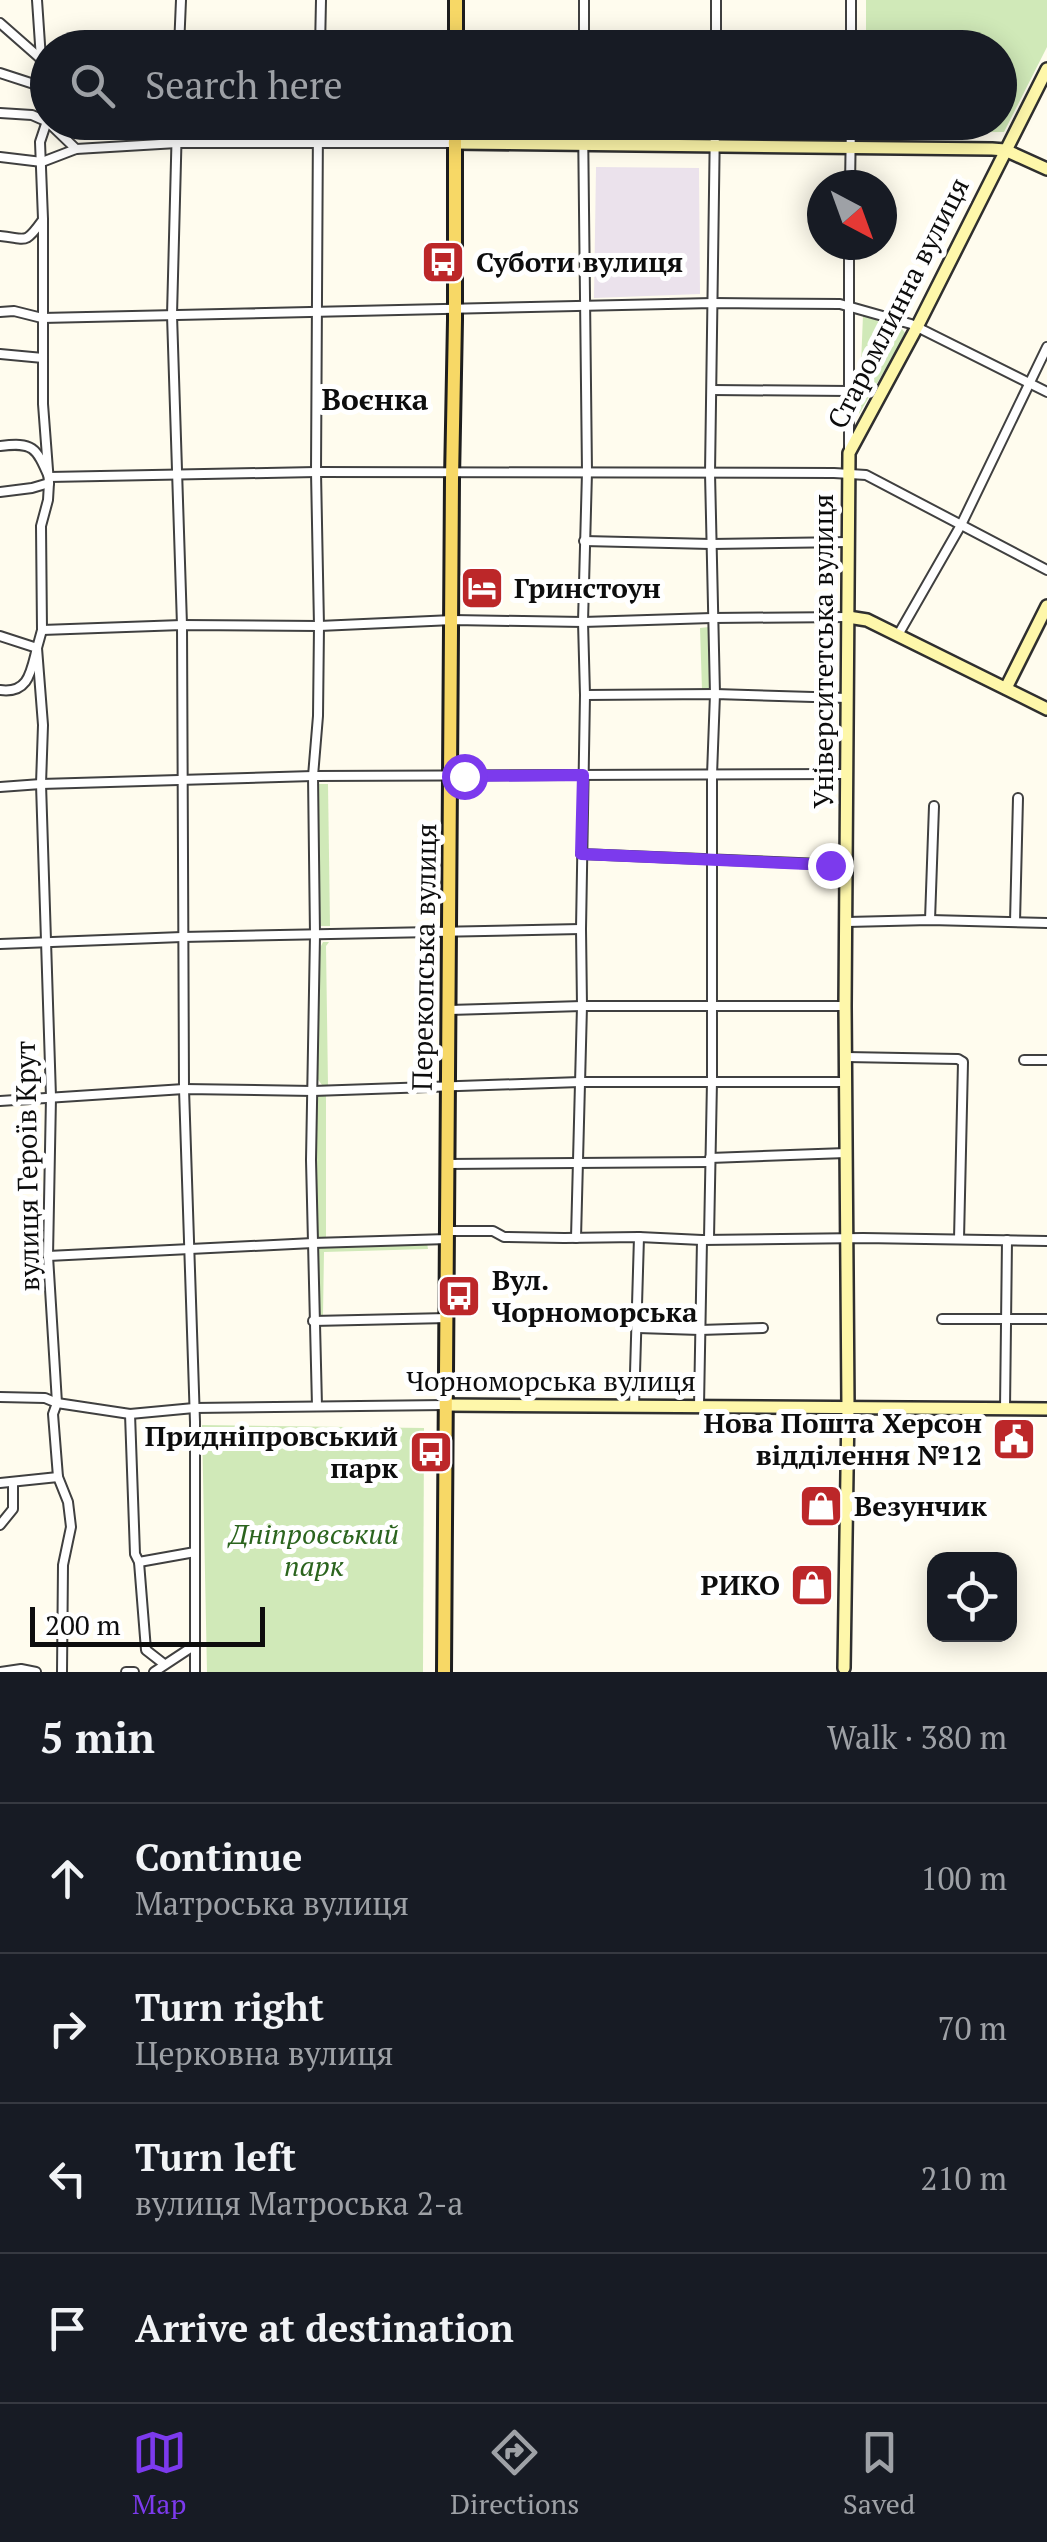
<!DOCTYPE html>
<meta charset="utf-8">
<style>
:root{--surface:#171b24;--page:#20242c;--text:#f1f3f6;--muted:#9ea1a6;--line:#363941;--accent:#7c3aed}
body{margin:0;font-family:"PT Serif",serif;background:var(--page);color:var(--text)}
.controls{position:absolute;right:30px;bottom:30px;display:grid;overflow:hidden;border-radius:20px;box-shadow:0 5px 25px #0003}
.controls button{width:90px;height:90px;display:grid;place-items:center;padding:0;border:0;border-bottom:2px solid var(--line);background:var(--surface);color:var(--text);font:50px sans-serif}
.compass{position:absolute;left:807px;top:170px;width:90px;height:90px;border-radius:50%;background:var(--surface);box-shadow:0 5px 25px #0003;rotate:139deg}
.scale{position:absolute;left:30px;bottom:25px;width:235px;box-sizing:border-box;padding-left:10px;border:5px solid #0d0d0d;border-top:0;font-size:28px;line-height:35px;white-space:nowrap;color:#0d0d0d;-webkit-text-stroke:8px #fff;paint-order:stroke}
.stop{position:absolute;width:30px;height:30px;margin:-22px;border:8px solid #7c3aed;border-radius:50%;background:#fff}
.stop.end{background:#7c3aed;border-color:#fff;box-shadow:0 2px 10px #0008}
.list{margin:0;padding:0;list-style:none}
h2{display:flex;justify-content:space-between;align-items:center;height:130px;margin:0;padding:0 40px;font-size:42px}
h2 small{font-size:32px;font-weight:400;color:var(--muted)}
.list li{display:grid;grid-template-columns:65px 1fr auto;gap:30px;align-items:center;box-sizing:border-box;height:150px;padding:0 40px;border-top:2px solid var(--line)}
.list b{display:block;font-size:38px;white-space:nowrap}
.list p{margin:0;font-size:32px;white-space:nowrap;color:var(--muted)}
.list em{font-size:32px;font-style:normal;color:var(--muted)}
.icon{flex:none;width:55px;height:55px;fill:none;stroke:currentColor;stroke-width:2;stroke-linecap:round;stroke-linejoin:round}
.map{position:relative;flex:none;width:1047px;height:1672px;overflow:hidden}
.search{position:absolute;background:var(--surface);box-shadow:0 5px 25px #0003;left:30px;right:30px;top:30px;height:110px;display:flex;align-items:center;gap:25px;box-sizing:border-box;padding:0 35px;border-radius:55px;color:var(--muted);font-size:38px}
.sheet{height:730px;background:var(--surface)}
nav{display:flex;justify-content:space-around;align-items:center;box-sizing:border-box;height:140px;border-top:2px solid var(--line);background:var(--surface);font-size:28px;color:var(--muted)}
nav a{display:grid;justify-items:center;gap:5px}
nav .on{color:var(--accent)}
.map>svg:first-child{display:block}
.industrial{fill:#ebe2ec}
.green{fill:#d0e9b8}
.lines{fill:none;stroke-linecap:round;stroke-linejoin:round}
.street-casing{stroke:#404040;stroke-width:12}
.secondary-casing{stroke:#2f2f2f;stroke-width:16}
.primary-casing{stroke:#1e1e1e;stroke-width:18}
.street{stroke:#fff;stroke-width:8}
.secondary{stroke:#fef7aa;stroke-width:11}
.primary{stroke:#f7d866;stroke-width:12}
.route{stroke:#7c3aed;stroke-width:12}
.labels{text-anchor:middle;stroke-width:10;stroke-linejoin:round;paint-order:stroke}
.poi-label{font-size:28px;font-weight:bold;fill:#0d0d0d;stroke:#fff;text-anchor:start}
.street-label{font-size:28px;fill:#0d0d0d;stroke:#fff}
.park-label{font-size:28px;font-style:italic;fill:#2b641e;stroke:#fff}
.neighbourhood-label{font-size:30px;font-weight:bold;fill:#0d0d0d;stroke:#fff}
</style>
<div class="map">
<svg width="1047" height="1672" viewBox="0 0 1047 1672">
<rect width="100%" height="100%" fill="#fffcee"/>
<path class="industrial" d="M 596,167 L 699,168 L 700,294 L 594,298 Z"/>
<g class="green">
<path d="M 866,0 L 1047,0 L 1047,47 L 1004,132 L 864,133 L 864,123 L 1000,122 L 1000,48 L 866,47 Z"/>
<path d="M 863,315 L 872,317 L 884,326 L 902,329 L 906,334 L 859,414 Z"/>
<path d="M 709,627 L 711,690 L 702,690 L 700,628 Z"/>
<path d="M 316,784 L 328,784 L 330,926 L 320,926 Z"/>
<path d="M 323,942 L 329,942 L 326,946 L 328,1085 L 322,1085 L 317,1078 L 318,952 Z"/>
<path d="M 316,1096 L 326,1096 L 326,1238 L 316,1238 L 313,1159 Z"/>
<path d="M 427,1243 L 428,1249 L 324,1252 L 323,1315 L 316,1316 L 317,1248 Z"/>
<path d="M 202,1425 L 424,1428 L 423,1672 L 207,1672 Z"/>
</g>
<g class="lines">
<g class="street-casing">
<g id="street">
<path d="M 37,0 L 41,59 L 40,86 L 47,121 L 40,142 L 43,219 L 43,404 L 49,483 L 48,500 L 41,526 L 42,630 L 37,648 L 43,725 L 41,784 L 51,1097 L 48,1256 L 57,1403 L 53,1414 L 58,1477 L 68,1502 L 71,1527 L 63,1565 L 62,1672"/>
<path d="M 0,23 L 41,59"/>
<path d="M 179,48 L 181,0"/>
<path d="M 320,48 L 321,0"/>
<path d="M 584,48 L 584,0"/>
<path d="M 716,48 L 716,0"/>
<path d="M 851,48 L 851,0"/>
<path d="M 0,73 L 40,86"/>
<path d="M 0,113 L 32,115 L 48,122"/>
<path d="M 48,122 L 76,149"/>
<path d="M 177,122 L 172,315 L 182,625 L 184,1089 L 195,1422 L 195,1672"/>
<path d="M 0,157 L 42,162 L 76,149 L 177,143 L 454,143"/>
<path d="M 850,185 L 851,122"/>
<path d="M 0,236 C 26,238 24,246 42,221"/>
<path d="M 849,245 L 849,450"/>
<path d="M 0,312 L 14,311 L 42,318 L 713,303 L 840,304 L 911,324 L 1047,392"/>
<path d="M 0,354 L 43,358"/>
<path d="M 712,390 L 849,391"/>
<path d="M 0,446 C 33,442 36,447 49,477 L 316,472 L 834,473 L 866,475 L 1047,570"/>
<path d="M 0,492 L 32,488 L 49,483"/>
<path d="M 584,541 L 711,544 L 849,542"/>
<path d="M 42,630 L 182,625 L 319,626 L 453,620 L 583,622 L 712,618 L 848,617"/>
<path d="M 898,635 L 961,525 L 1047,347"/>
<path d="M 0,636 L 37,648 C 31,671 29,694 0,690"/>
<path d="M 585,695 L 715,694 L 847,698"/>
<path d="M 0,787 L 41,784 L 313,776 L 847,774"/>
<path d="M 581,854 L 846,865"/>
<path d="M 930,920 L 934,806"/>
<path d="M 847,922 L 930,920 L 1047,923"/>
<path d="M 1015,922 L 1018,798"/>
<path d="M 0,944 L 182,937 L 581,929"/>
<path d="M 449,1010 L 582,1006 L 845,1006"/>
<path d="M 846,1057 L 958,1059 L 963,1062 L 959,1239"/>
<path d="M 1024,1060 L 1047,1060"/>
<path d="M 0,1101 L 184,1089 L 313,1091 L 580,1082 L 846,1082"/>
<path d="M 710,1158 L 846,1153"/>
<path d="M 447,1164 L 710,1162"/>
<path d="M 448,1231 L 493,1231 L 504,1237 L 564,1238 L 639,1237 L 702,1240 L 863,1238 L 1047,1241"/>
<path d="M 576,1238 L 582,1006 L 581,929 L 585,695 L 583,622 L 587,472 L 583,122"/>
<path d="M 709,1238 L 712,1081 L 712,775 L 715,694 L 710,473 L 715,122"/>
<path d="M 48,1256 L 313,1243 L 448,1239"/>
<path d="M 942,1319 L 1047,1319"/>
<path d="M 313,1321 L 448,1318"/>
<path d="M 638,1328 L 700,1330 L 763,1328"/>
<path d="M 0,1397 L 45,1398 L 57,1403 L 130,1414 L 194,1408 L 445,1405"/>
<path d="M 317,1406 L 311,1160 L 315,935 L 313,776 L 318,716 L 319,626 L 316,472 L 318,122"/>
<path d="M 699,1406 L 702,1240"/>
<path d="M 634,1407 L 639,1237"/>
<path d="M 1005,1409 L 1007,1240"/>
<path d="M 130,1414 L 135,1554 L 139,1562 L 146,1650 L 164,1664"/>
<path d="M 0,1483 L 58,1477"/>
<path d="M 0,1525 L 13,1509 L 13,1482"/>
<path d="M 139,1562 L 195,1552"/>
<path d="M 0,1672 L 21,1669 L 36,1672"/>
<path d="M 126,1672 L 134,1672"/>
<path d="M 154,1672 L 195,1645"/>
</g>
</g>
<g class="secondary-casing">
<g id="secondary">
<path d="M 454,143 L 992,149 L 1005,150 L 1047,169"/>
<path d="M 848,617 L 867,620 L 1047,709"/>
<path d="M 1006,688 L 1047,606"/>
<path d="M 445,1405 L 1047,1409"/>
<path d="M 844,1668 L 848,1407 L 845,1006 L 849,453 L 917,327 L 1047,69"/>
</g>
</g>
<g class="primary-casing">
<g id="primary">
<path d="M 456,48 L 456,0"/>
<path d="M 444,1672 L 452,479 L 455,320 L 455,122"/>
</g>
</g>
<use href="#street" class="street"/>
<use href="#secondary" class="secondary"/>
<use href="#primary" class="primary"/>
</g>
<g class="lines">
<path class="route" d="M 464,776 L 583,775 L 581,854 L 830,865"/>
</g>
<defs>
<g id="bus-square" transform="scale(2.25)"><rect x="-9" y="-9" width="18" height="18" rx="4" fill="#bc2729" stroke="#fff"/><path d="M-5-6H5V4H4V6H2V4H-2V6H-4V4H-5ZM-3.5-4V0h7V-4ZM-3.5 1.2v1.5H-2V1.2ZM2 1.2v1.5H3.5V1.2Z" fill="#fff"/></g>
<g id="hotel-square" transform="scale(2.25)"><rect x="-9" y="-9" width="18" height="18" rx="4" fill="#bc2729" stroke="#fff"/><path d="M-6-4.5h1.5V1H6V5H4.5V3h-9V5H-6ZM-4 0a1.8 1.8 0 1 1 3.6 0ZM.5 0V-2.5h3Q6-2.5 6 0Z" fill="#fff"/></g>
<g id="civic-square" transform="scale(2.25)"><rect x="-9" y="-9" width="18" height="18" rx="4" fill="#bc2729" stroke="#fff"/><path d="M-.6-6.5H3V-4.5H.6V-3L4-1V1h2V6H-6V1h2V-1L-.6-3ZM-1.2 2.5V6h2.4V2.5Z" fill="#fff"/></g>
<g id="shop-square" transform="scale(2.25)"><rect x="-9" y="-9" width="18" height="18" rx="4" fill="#bc2729" stroke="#fff"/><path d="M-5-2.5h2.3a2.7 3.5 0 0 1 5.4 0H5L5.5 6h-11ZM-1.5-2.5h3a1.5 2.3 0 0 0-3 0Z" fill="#fff"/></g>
</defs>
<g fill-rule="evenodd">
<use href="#bus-square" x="443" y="262"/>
<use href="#hotel-square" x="482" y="588"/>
<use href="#bus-square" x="459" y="1296"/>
<use href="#civic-square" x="1014" y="1439"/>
<use href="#bus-square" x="431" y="1452"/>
<use href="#shop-square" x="821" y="1506"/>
<use href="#shop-square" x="812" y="1585"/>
</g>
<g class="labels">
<g class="poi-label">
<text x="476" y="272">Суботи вулиця</text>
<text x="514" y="598">Гринстоун</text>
<text x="492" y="1290">Вул.<tspan x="492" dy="32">Чорноморська</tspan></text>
<text x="982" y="1433" text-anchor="end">Нова Пошта Херсон<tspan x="982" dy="32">відділення №12</tspan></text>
<text x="398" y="1446" text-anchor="end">Придніпровський<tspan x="398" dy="32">парк</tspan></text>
<text x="854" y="1516">Везунчик</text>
<text x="780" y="1595" text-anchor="end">РИКО</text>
</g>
<g class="street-label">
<text transform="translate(898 303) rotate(-63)" y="10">Старомлинна вулиця</text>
<text transform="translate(823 651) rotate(-90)" y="10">Університетська вулиця</text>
<text transform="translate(424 957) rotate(-89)" y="10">Перекопська вулиця</text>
<text transform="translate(27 1166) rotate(-91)" y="10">вулиця Героїв Крут</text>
<text x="551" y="1391">Чорноморська вулиця</text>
</g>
<g class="park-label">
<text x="314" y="1544">Дніпровський<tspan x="314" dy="32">парк</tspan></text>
</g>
<g class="neighbourhood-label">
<text x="375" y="410">Воєнка</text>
</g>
</g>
</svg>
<div class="controls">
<button><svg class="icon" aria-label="locate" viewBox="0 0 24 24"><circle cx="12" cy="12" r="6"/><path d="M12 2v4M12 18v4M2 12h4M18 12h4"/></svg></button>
</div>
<svg class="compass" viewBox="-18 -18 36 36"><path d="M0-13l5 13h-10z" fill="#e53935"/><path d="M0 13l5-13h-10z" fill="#9ea1a6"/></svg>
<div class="scale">200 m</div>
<div class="stop" style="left:464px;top:776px"></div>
<div class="stop end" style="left:830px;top:865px"></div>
<div class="search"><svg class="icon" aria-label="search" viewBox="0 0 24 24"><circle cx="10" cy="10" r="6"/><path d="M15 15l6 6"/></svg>Search here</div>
</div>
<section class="sheet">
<h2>5 min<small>Walk · 380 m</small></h2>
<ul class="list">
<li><svg class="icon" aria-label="ahead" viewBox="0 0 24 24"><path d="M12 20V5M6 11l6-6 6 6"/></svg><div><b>Continue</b><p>Матроська вулиця</p></div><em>100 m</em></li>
<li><svg class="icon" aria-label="right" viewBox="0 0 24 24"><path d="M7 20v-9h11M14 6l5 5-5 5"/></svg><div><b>Turn right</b><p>Церковна вулиця</p></div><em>70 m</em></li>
<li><svg class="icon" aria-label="left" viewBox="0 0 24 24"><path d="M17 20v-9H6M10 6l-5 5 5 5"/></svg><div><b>Turn left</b><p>вулиця Матроська 2-а</p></div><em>210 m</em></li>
<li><svg class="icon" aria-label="arrive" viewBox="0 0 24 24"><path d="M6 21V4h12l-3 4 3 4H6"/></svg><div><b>Arrive at destination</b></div></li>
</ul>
</section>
<nav>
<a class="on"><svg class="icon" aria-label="map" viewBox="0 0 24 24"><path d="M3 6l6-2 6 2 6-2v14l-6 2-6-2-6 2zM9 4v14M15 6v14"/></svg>Map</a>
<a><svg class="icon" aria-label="directions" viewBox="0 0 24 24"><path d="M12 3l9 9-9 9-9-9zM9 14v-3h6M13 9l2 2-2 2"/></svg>Directions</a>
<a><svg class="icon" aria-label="saved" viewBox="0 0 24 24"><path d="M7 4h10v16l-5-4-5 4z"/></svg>Saved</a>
</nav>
